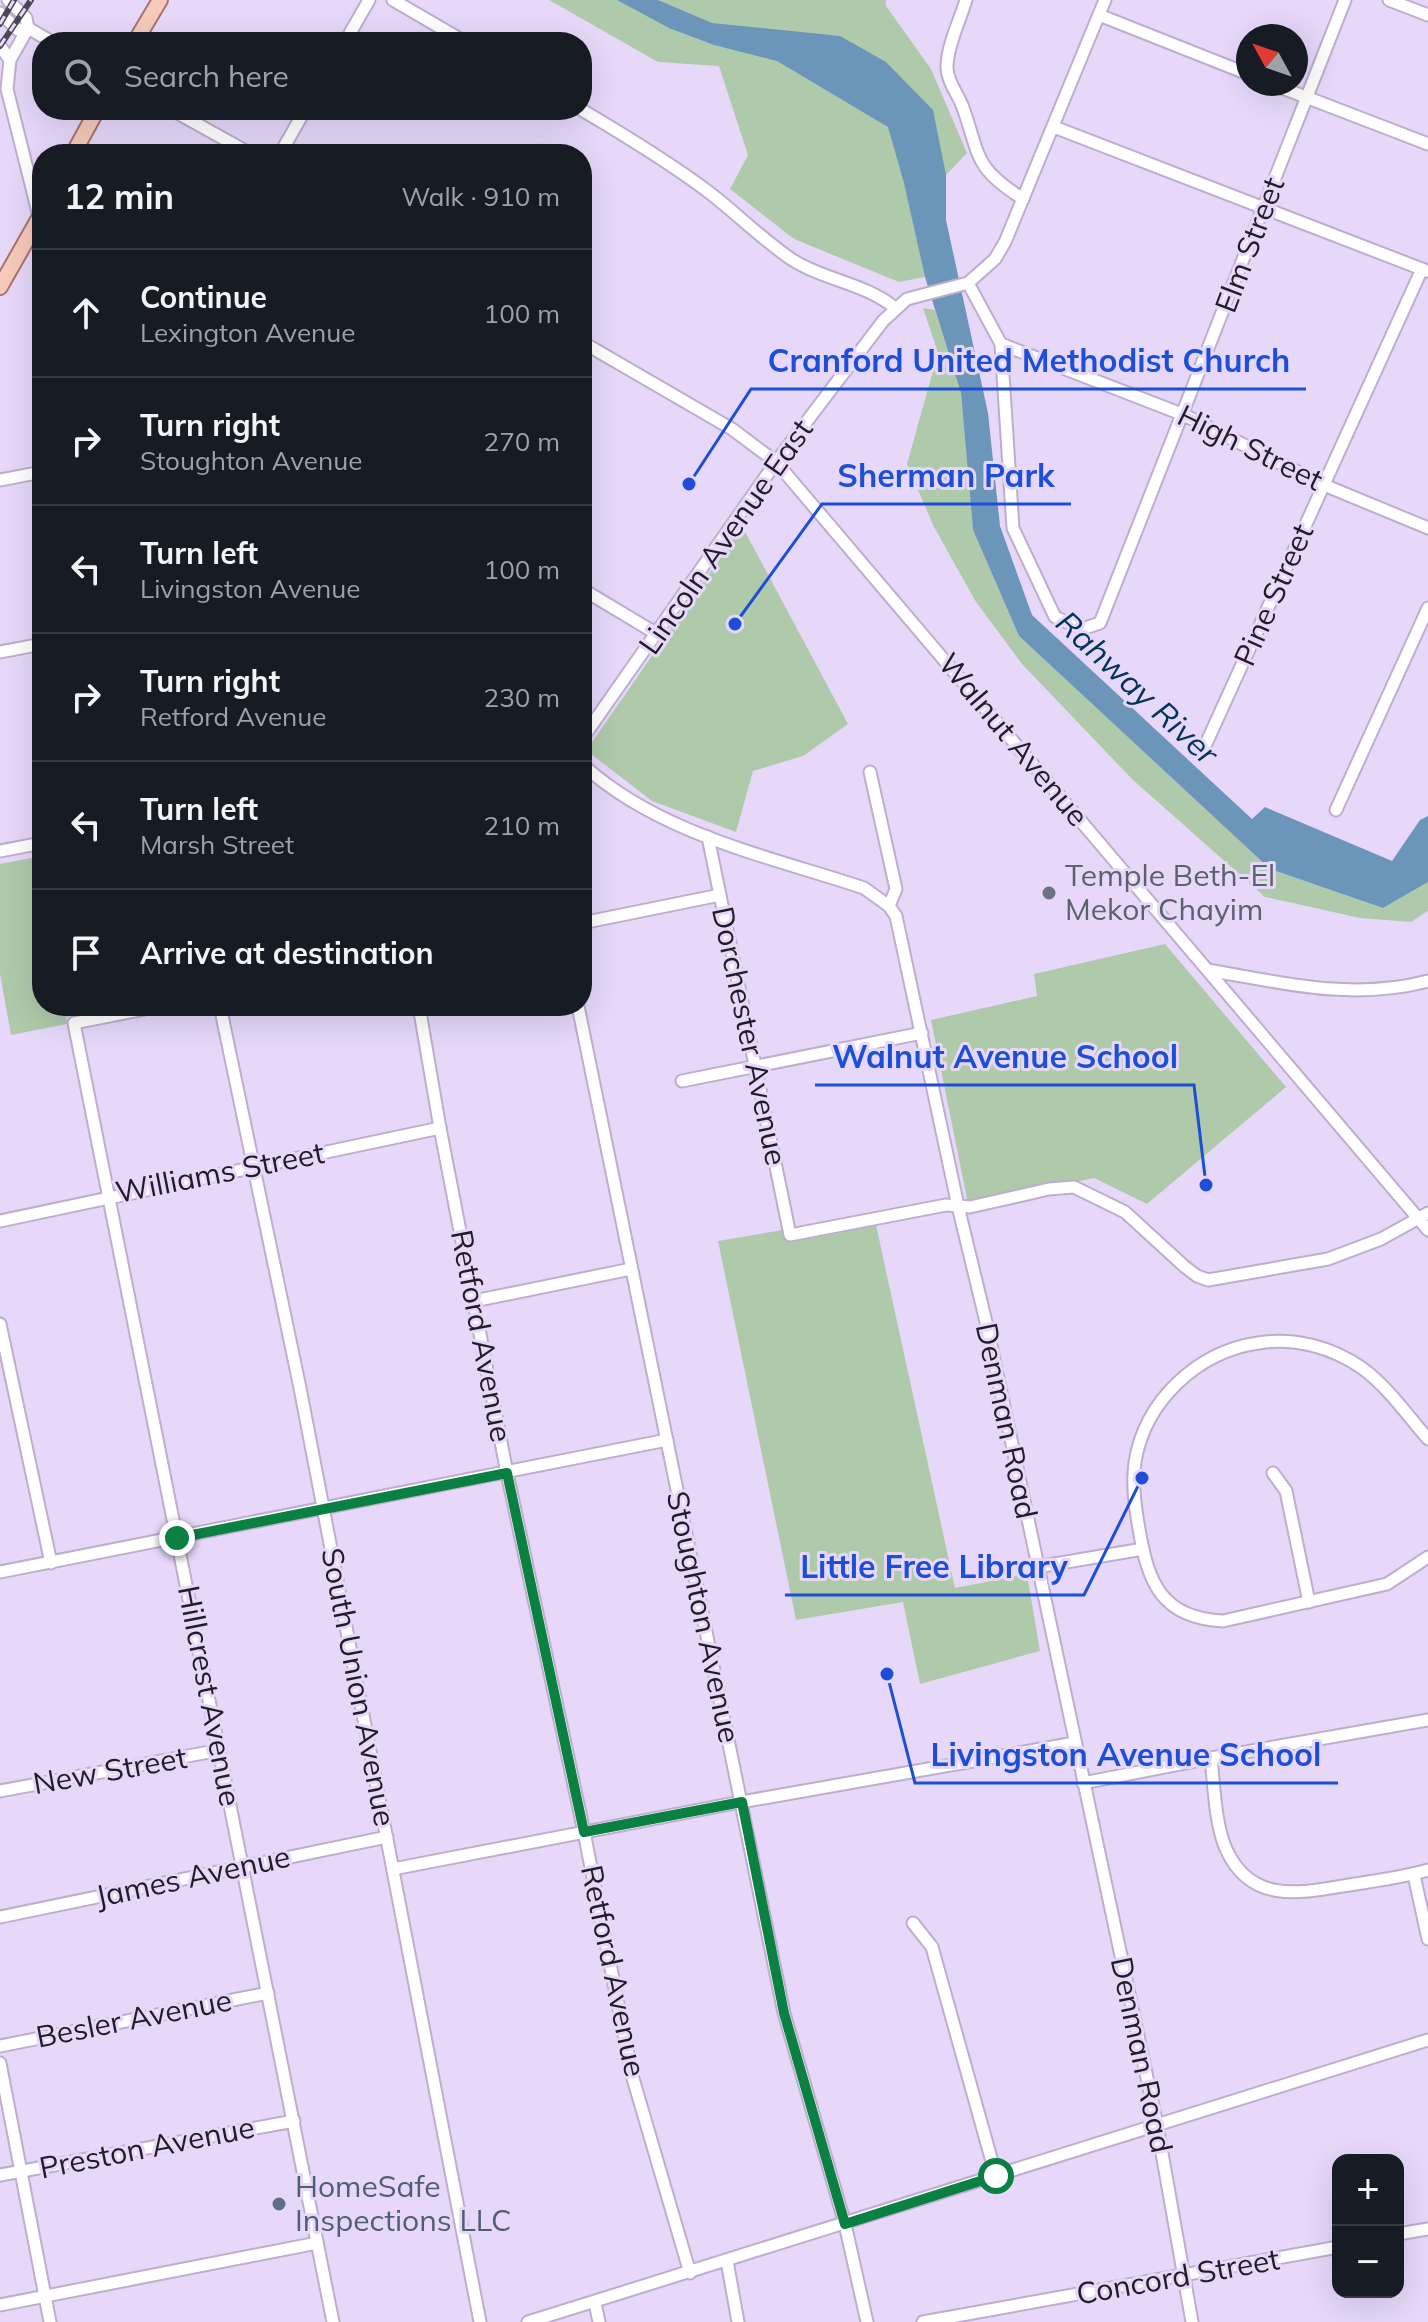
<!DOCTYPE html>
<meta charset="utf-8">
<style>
:root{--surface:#171b24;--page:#242831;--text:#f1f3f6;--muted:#9ea1a6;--line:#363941}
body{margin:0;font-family:Mulish,sans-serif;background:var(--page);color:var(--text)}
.controls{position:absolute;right:24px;bottom:24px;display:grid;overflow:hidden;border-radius:16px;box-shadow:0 8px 32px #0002}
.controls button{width:72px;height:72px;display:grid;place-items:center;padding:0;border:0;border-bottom:2px solid var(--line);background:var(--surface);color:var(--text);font:40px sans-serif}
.compass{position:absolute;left:1236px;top:24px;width:72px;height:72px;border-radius:50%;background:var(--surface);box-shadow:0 8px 32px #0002;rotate:310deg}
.stop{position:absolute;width:24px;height:24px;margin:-18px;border:6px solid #0b8043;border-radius:50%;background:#fff}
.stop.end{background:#0b8043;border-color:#fff;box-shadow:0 2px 8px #0008}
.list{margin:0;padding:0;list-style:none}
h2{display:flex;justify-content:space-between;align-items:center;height:104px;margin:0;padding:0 32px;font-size:34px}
h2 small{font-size:26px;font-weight:400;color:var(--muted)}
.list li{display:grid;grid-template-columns:52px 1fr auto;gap:24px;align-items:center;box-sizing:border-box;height:128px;padding:0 32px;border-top:2px solid var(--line)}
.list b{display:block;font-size:30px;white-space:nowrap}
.list p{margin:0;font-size:26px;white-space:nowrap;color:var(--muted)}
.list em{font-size:26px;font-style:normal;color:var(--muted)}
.icon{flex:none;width:44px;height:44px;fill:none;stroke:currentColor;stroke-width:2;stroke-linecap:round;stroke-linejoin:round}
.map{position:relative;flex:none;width:1428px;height:2322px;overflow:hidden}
.search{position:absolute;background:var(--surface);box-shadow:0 8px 32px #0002;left:32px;top:32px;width:560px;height:88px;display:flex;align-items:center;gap:20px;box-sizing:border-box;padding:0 28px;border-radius:32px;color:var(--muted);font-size:30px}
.panel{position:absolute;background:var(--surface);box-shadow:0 8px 32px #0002;left:32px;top:144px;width:560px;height:872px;border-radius:32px}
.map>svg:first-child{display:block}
.green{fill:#afcaab}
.water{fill:#6c95ba}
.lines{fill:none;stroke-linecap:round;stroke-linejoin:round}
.minor-casing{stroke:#bdaece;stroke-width:15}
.major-casing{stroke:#a8766a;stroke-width:18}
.minor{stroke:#fff;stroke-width:11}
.major{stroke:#f7cabb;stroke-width:14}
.rail-casing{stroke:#4d4657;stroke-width:6}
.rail{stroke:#e7d8fa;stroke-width:3;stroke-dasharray:9;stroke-linecap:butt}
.route{stroke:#0b8043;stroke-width:10}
.worship-dot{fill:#6b7280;stroke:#e7d8fa;stroke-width:3}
.service-dot{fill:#5c6f8a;stroke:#e7d8fa;stroke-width:3}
.labels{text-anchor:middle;stroke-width:6;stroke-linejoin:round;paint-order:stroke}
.street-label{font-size:30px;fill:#211c28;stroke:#e7d8fa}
.worship-label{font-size:30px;fill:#5b616d;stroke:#e7d8fa;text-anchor:start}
.service-label{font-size:30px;fill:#4e5e75;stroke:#e7d8fa;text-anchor:start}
.water-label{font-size:32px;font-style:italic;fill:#013459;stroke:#e7d8fa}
.leader{fill:none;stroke:#1d4ed8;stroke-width:3}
.callout-dot{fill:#1d4ed8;stroke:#e7d8fa;stroke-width:3}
.callout-label{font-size:32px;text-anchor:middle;font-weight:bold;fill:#1d4ed8;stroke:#e7d8fa;stroke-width:6;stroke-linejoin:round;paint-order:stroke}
</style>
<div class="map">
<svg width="1428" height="2322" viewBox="0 0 1428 2322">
<rect width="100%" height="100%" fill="#e7d8fa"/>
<g class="green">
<path d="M 549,0 L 886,0 L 886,6 L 931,69 L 967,153 L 946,175 L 905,183 L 925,277 L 899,282 L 794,239 L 730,189 L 748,155 L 719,66 L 658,62 Z"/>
<path d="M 923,308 L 935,310 L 961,393 L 973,530 L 1019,636 L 1270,869 L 1383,908 L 1428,882 L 1428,911 L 1411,922 L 1360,918 L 1265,897 L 1133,780 L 1022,664 L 976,602 L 934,527 L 907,464 L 938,353 Z"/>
<path d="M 742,526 L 848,724 L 803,756 L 753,771 L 736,832 L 652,801 L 591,754 L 590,745 Z"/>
<path d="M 42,856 L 42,1006 L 122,1006 L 66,1017 L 67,1024 L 11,1035 L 0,974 L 0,864 Z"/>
<path d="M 1165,944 L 1286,1087 L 1147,1204 L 1094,1178 L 876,1225 L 955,1588 L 1027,1574 L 1040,1651 L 920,1684 L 903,1602 L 796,1620 L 718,1241 L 967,1199 L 931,1020 L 1037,996 L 1034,974 Z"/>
</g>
<path class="water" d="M 617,0 L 658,0 L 712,23 L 840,36 L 886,62 L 933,110 L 946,175 L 946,220 L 988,413 L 1000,526 L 1032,615 L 1252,819 L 1265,807 L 1392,861 L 1420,820 L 1428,816 L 1428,882 L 1383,908 L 1270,869 L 1019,636 L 973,530 L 961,393 L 925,277 L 904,183 L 888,127 L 777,61 L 714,45 L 669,28 Z"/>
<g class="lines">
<g class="minor-casing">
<g id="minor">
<path d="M 8,0 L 26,18 L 28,28"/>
<path d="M 393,0 L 465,42"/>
<path d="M 966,0 C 960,20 948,44 947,65 C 946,79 957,93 962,105 C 981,157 972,166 1023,199"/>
<path d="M 1389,0 L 1428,15"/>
<path d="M 0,13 L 18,30 L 28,28"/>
<path d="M 1099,15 L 1248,74"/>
<path d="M 28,28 L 10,60 L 7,89 L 42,228"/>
<path d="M 28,28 L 52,42"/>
<path d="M 345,42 L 369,0"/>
<path d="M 0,46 L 10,60"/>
<path d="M 1272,84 L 1428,144"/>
<path d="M 172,110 L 251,154"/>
<path d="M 582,110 C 626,136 669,162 710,193 C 737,214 762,239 791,259 C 823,280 865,283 895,308"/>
<path d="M 1054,127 L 1427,271"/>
<path d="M 280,154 L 305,110"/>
<path d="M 968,283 L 1001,344 L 1184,415 L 1324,485 L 1428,528"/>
<path d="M 582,342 L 732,429 L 776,462 L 1428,1230"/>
<path d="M 1001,344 L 1013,528 L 1055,617 L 1082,629 L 1100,623 L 1345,0"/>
<path d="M 0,480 L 42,472"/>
<path d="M 582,589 L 657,634"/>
<path d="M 0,652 L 42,644"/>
<path d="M 582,739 L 776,462 L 883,321 L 907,299 L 968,283 L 995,259 L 1005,242 L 1105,0"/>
<path d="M 1205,746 L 1422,269"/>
<path d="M 582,764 C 658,834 768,856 864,888 L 889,906 L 896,916 L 958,1206 L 986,1322 L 1157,2125 L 1192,2322"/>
<path d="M 870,772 L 896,889 L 889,906"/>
<path d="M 1336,810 L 1428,608"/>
<path d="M 708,837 L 790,1235 L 946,1205 L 970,1207 L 1049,1189 L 1074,1187 L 1125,1212 L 1184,1266 L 1197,1276 L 1208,1280 L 1328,1259 L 1381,1239 L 1428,1213"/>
<path d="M 0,851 L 42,843"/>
<path d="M 582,923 L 720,895"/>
<path d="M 1208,970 C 1283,983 1352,1001 1428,981"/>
<path d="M 160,1006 L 74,1023 L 333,2322"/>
<path d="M 220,1006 L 300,1388 L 480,2322"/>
<path d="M 419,1006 L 440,1128 L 507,1473 L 584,1832 L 632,2075 L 690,2273"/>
<path d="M 578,1006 L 784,2013 L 845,2224 L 867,2322"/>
<path d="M 682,1081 L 922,1033"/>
<path d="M 0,1221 L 440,1128"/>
<path d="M 474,1301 L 631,1269"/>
<path d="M 0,1324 L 51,1563"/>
<path d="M 1428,1439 C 1407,1415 1388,1387 1362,1368 C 1332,1347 1294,1337 1258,1343 C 1197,1352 1145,1401 1135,1462 C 1132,1485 1135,1506 1139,1529 C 1148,1582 1161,1618 1223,1621 L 1387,1584 L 1428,1557"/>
<path d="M 1273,1473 L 1286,1491 L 1309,1602"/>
<path d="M 1037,1567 L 1143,1549"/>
<path d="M 0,1572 L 667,1440"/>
<path d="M 1211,1758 C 1214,1785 1215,1824 1226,1849 C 1252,1907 1305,1892 1355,1884 C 1380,1880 1404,1877 1428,1870"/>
<path d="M 1083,1783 L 1211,1758 L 1428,1720"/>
<path d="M 0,1791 L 220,1750"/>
<path d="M 393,1869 L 730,1804 L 1075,1743"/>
<path d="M 1414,1875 L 1428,1939"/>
<path d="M 0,1917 L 387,1837"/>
<path d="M 913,1923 L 932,1947 L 996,2176"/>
<path d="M 0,2046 L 268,1993"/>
<path d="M 0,2063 L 50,2322"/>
<path d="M 0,2175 L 294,2121"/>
<path d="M 1398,2234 L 1428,2229"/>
<path d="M 727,2261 L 738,2322"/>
<path d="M 595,2303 L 599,2322"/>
<path d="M 0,2305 L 317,2243"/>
<path d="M 528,2322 L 1428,2040"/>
<path d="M 923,2322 L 1338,2247"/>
</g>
</g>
<g class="major-casing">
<g id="major">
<path d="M 135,42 L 160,0"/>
<path d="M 73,154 L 97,110"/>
<path d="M 0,287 L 42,213"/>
</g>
</g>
<use href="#minor" class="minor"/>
<use href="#major" class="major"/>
<g class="rail-casing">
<g id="rail">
<path d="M 0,24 L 14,0"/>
<path d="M 0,46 L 31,0"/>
</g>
</g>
<use href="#rail" class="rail"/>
</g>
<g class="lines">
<path class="route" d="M 177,1538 L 507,1473 L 584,1832 L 742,1802 L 784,2013 L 845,2224 L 996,2176"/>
</g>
<circle class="worship-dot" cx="1049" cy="893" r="8"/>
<circle class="service-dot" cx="279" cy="2204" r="8"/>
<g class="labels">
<g class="street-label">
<text transform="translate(1250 245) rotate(-69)" y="10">Elm Street</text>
<text transform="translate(1250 448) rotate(26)" y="10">High Street</text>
<text transform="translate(726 537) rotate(-55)" y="10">Lincoln Avenue East</text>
<text transform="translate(1274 595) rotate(-66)" y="10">Pine Street</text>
<text transform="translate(1013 740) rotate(50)" y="10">Walnut Avenue</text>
<text transform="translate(749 1036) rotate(78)" y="10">Dorchester Avenue</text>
<text transform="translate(220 1173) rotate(-11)" y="10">Williams Street</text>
<text transform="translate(481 1336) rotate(79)" y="10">Retford Avenue</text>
<text transform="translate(1006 1421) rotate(78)" y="10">Denman Road</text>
<text transform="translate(703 1617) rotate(78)" y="10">Stoughton Avenue</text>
<text transform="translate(358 1687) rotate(79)" y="10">South Union Avenue</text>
<text transform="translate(209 1696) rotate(79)" y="10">Hillcrest Avenue</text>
<text transform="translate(110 1771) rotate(-10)" y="10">New Street</text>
<text transform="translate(193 1877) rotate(-12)" y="10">James Avenue</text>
<text transform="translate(613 1971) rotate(78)" y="10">Retford Avenue</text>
<text transform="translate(134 2019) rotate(-11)" y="10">Besler Avenue</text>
<text transform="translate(1141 2055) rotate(78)" y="10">Denman Road</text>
<text transform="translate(147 2148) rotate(-11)" y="10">Preston Avenue</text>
<text transform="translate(1178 2277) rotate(-10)" y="10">Concord Street</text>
</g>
<g class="worship-label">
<text x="1065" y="886">Temple Beth-El<tspan x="1065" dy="34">Mekor Chayim</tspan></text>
</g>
<g class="service-label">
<text x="295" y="2197">HomeSafe<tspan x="295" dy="34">Inspections LLC</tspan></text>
</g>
<g class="water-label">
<text transform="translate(1137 688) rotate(43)" y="11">Rahway River</text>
</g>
</g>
<path class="leader" d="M689 484L751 389H1306M735 624L822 504H1071M1206 1185L1194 1085H815M1142 1478L1084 1595H785M887 1674L915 1783H1338"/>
<g class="callout-dot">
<circle cx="689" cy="484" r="8"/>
<circle cx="735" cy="624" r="8"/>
<circle cx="1206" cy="1185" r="8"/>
<circle cx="1142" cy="1478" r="8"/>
<circle cx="887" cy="1674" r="8"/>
</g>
<g class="callout-label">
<text x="1029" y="372">Cranford United Methodist Church</text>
<text x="946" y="487">Sherman Park</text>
<text x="1005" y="1068">Walnut Avenue School</text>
<text x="934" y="1578">Little Free Library</text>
<text x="1126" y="1766">Livingston Avenue School</text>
</g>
</svg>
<div class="controls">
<button>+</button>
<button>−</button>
</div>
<svg class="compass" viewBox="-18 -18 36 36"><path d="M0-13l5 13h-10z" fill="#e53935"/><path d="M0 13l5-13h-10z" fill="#9ea1a6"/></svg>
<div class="stop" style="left:996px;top:2176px"></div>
<div class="stop end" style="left:177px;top:1538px"></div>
<div class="search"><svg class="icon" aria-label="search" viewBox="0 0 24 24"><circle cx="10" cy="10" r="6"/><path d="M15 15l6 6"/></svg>Search here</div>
<section class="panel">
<h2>12 min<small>Walk · 910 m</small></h2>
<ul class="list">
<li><svg class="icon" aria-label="ahead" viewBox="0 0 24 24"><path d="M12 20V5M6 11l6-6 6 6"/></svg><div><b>Continue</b><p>Lexington Avenue</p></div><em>100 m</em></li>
<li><svg class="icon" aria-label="right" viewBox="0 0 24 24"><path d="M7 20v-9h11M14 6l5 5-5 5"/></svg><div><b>Turn right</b><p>Stoughton Avenue</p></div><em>270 m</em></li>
<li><svg class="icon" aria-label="left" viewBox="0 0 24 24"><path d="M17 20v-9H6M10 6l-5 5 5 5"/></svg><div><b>Turn left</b><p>Livingston Avenue</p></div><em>100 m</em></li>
<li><svg class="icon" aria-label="right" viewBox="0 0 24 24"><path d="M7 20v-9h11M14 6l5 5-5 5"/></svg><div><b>Turn right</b><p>Retford Avenue</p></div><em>230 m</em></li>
<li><svg class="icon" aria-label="left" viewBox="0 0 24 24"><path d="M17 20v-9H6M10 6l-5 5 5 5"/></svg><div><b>Turn left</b><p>Marsh Street</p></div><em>210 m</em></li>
<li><svg class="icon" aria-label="arrive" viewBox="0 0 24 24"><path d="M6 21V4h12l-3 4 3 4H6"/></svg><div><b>Arrive at destination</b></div></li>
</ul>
</section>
</div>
